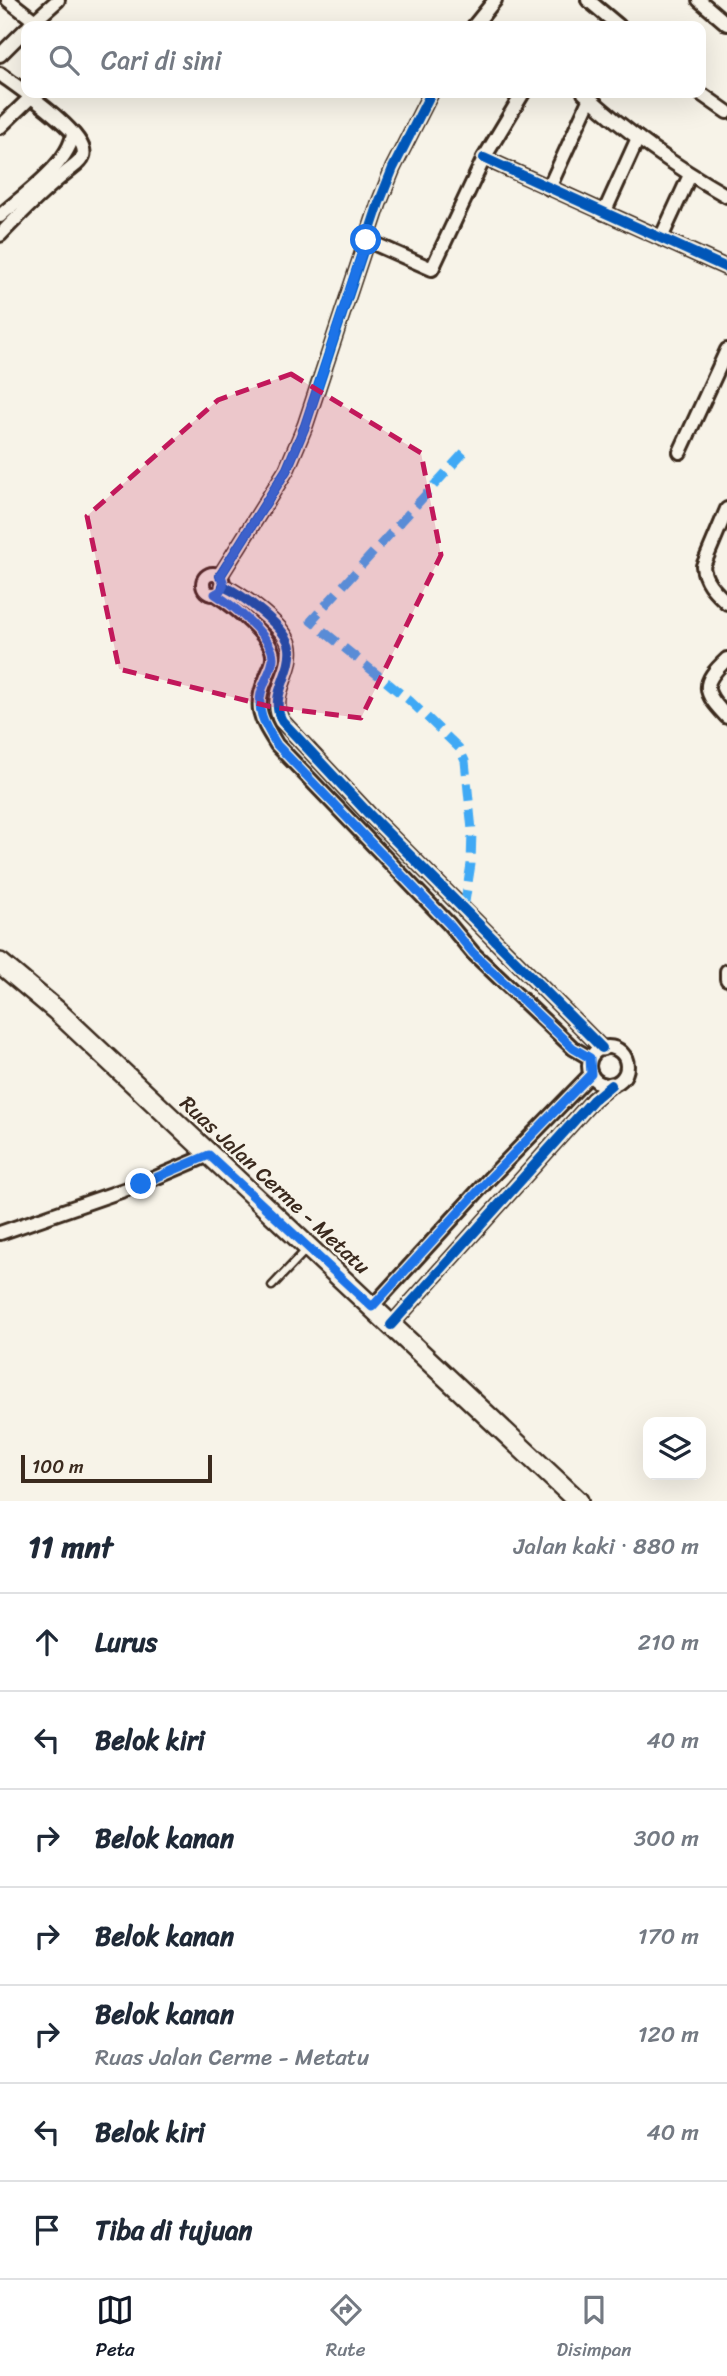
<!DOCTYPE html>
<html lang="id">
<meta charset="utf-8">
<style>
:root{--surface:#fff;--page:#f6f6f7;--text:#1f2937;--muted:#747a83;--line:#e0e1e3;--accent:#111827}
body{margin:0;font-family:Sriracha,sans-serif;background:var(--page);color:var(--text)}
.controls{position:absolute;right:21px;bottom:21px;display:grid;overflow:hidden;border-radius:14px;box-shadow:0 7px 28px #0002}
.controls button{width:63px;height:63px;display:grid;place-items:center;padding:0;border:0;border-bottom:2px solid var(--line);background:var(--surface);color:var(--text);font:35px sans-serif}
.scale{position:absolute;left:21px;bottom:18px;width:191px;box-sizing:border-box;padding-left:7px;border:4px solid #3b2a1e;border-top:0;font-size:19px;line-height:24px;white-space:nowrap;color:#3b2a1e;-webkit-text-stroke:5px #f7f3e8;paint-order:stroke}
.stop{position:absolute;width:21px;height:21px;margin:-16px;border:5px solid #1a73e8;border-radius:50%;background:#fff}
.stop.end{background:#1a73e8;border-color:#fff;box-shadow:0 2px 7px #0008}
.list{margin:0;padding:0;list-style:none}
h2{display:flex;justify-content:space-between;align-items:center;height:91px;margin:0;padding:0 28px;font-size:30px}
h2 small{font-size:23px;font-weight:400;color:var(--muted)}
.list li{display:grid;grid-template-columns:46px 1fr auto;gap:21px;align-items:center;box-sizing:border-box;height:98px;padding:0 28px;border-top:2px solid var(--line)}
.list b{display:block;font-size:26px;white-space:nowrap}
.list p{margin:0;font-size:23px;white-space:nowrap;color:var(--muted)}
.list em{font-size:23px;font-style:normal;color:var(--muted)}
.icon{flex:none;width:38px;height:38px;fill:none;stroke:currentColor;stroke-width:2;stroke-linecap:round;stroke-linejoin:round}
.map{position:relative;flex:none;width:727px;height:1501px;overflow:hidden}
.search{position:absolute;background:var(--surface);box-shadow:0 7px 28px #0002;left:21px;right:21px;top:21px;height:77px;display:flex;align-items:center;gap:18px;box-sizing:border-box;padding:0 24px;border-radius:14px;color:var(--muted);font-size:26px}
.sheet{height:777px;background:var(--surface)}
nav{display:flex;justify-content:space-around;align-items:center;box-sizing:border-box;height:98px;border-top:2px solid var(--line);background:var(--surface);font-size:19px;color:var(--muted)}
nav a{display:grid;justify-items:center;gap:4px}
nav .on{color:var(--accent)}
.map>svg:first-child{display:block}
.lines{fill:none;stroke-linecap:round;stroke-linejoin:round}
.service-casing{stroke:#3b2a1e;stroke-width:11}
.minor-casing{stroke:#3b2a1e;stroke-width:18}
.secondary-casing{stroke:#3b2a1e;stroke-width:24}
.service{stroke:#f7f3e8;stroke-width:6}
.minor{stroke:#f7f3e8;stroke-width:12}
.secondary{stroke:#f7f3e8;stroke-width:19}
.quiet{stroke:#3fa9f5;stroke-width:9;stroke-dasharray:18 9;stroke-linecap:butt}
.cycleway-casing{stroke:#f7f3e8;stroke-width:15}
.cycleway{stroke:#0057b8;stroke-width:10}
.route{stroke:#1a73e8;stroke-width:9}
.marked{fill:#c2185b;fill-opacity:0.2;stroke:#c2185b;stroke-width:5;stroke-dasharray:14 9;stroke-linejoin:round}
.labels{text-anchor:middle;stroke-width:5;stroke-linejoin:round;paint-order:stroke}
.street-label{font-size:21px;fill:#3b2a1e;stroke:#f7f3e8}
</style>
<div class="map">
<svg width="727" height="1501" viewBox="0 0 727 1501">
<rect width="100%" height="100%" fill="#f7f3e8"/>
<filter id="ink" filterUnits="userSpaceOnUse"><feTurbulence type="fractalNoise" baseFrequency=".0143" numOctaves="2"/><feDisplacementMap in="SourceGraphic" scale="14" xChannelSelector="R" yChannelSelector="G"/><feConvolveMatrix kernelMatrix="1 2 1 2 8 2 1 2 1" color-interpolation-filters="sRGB"/></filter>
<g filter="url(#ink)">
<g class="lines">
<g class="service-casing">
<path id="service" d="M 272,1286 L 307,1249"/>
</g>
<g class="minor-casing">
<g id="minor">
<path d="M 8,0 L 35,21"/>
<path d="M 588,0 L 619,26"/>
<path d="M 699,0 L 727,24"/>
<path d="M 29,26 L 58,0"/>
<path d="M 474,26 L 495,0"/>
<path d="M 0,55 L 26,29"/>
<path d="M 0,74 C 16,86 91,136 83,156 C 81,162 73,167 68,171 C 43,191 22,212 0,235"/>
<path d="M 584,93 C 627,133 676,167 727,196"/>
<path d="M 700,93 L 727,112"/>
<path d="M 0,127 L 30,98"/>
<path d="M 484,158 L 727,268"/>
<path d="M 549,188 L 590,98"/>
<path d="M 604,213 L 638,138"/>
<path d="M 0,216 C 23,195 69,164 73,134"/>
<path d="M 661,238 L 690,175"/>
<path d="M 366,240 L 432,269 L 484,158 L 523,93"/>
<path d="M 680,452 L 727,350"/>
<path d="M 727,509 L 703,566 C 704,582 716,592 727,603"/>
<circle cx="213" cy="584" r="10"/>
<path d="M 220,576 L 287,469 L 305,426 L 379,203 L 393,168 L 431,93"/>
<path d="M 223,586 C 241,594 288,628 290,648 C 293,674 268,695 282,721 L 369,814 L 602,1048"/>
<path d="M 215,594 C 231,604 275,638 273,658 C 273,665 268,672 266,679 C 253,708 261,719 277,745 L 449,924 L 473,953 L 573,1048 L 590,1058"/>
<path d="M 727,659 C 700,684 703,692 727,717"/>
<path d="M 727,971 L 727,979"/>
<circle cx="608" cy="1066" r="19"/>
<path d="M 0,1233 L 141,1184 L 209,1155"/>
<path d="M 372,1307 L 489,1179 L 591,1074"/>
<path d="M 391,1325 L 593,1100 L 611,1085"/>
</g>
</g>
<g class="secondary-casing">
<path id="secondary" d="M 0,963 L 56,1010 L 578,1501"/>
</g>
<use href="#service" class="service"/>
<use href="#minor" class="minor"/>
<use href="#secondary" class="secondary"/>
<path class="quiet" d="M 464,908 L 471,864 L 472,830 L 465,761 L 459,748 L 410,701 L 311,621 L 468,448"/>
<g class="cycleway-casing">
<g id="cycleway">
<path d="M 484,158 L 727,268"/>
<path d="M 220,576 L 287,469 L 305,426 L 379,203 L 393,168 L 431,93"/>
<path d="M 223,586 C 241,594 288,628 290,648 C 293,674 268,695 282,721 L 369,814 L 602,1048"/>
<path d="M 391,1325 L 593,1100 L 611,1085"/>
</g>
</g>
<use href="#cycleway" class="cycleway"/>
</g>
</g>
<g class="lines" filter="url(#ink)">
<path class="route" d="M 141,1184 L 209,1155 L 372,1307 L 489,1179 L 591,1074 L 590,1058 L 573,1048 L 473,953 L 449,924 L 277,745 C 264,724 254,708 264,684 C 267,676 273,667 273,658 C 274,638 231,604 215,594 C 224,590 226,583 220,576 L 287,469 L 305,426 L 366,240"/>
</g>
<path class="marked" d="M 291,374 L 421,453 L 441,555 L 361,718 L 272,707 L 119,669 L 87,516 L 218,400 Z"/>
<g class="labels">
<g class="street-label">
<text transform="translate(275 1185) rotate(43)" y="7">Ruas Jalan Cerme - Metatu</text>
</g>
</g>
</svg>
<div class="controls">
<button><svg class="icon" aria-label="layers" viewBox="0 0 24 24"><path d="M12 4l9 5-9 5-9-5zM3 14l9 5 9-5"/></svg></button>
</div>
<div class="scale">100 m</div>
<div class="stop" style="left:366px;top:240px"></div>
<div class="stop end" style="left:141px;top:1184px"></div>
<div class="search"><svg class="icon" aria-label="search" viewBox="0 0 24 24"><circle cx="10" cy="10" r="6"/><path d="M15 15l6 6"/></svg>Cari di sini</div>
</div>
<section class="sheet">
<h2>11 mnt<small>Jalan kaki · 880 m</small></h2>
<ul class="list">
<li><svg class="icon" aria-label="ahead" viewBox="0 0 24 24"><path d="M12 20V5M6 11l6-6 6 6"/></svg><div><b>Lurus</b></div><em>210 m</em></li>
<li><svg class="icon" aria-label="left" viewBox="0 0 24 24"><path d="M17 20v-9H6M10 6l-5 5 5 5"/></svg><div><b>Belok kiri</b></div><em>40 m</em></li>
<li><svg class="icon" aria-label="right" viewBox="0 0 24 24"><path d="M7 20v-9h11M14 6l5 5-5 5"/></svg><div><b>Belok kanan</b></div><em>300 m</em></li>
<li><svg class="icon" aria-label="right" viewBox="0 0 24 24"><path d="M7 20v-9h11M14 6l5 5-5 5"/></svg><div><b>Belok kanan</b></div><em>170 m</em></li>
<li><svg class="icon" aria-label="right" viewBox="0 0 24 24"><path d="M7 20v-9h11M14 6l5 5-5 5"/></svg><div><b>Belok kanan</b><p>Ruas Jalan Cerme - Metatu</p></div><em>120 m</em></li>
<li><svg class="icon" aria-label="left" viewBox="0 0 24 24"><path d="M17 20v-9H6M10 6l-5 5 5 5"/></svg><div><b>Belok kiri</b></div><em>40 m</em></li>
<li><svg class="icon" aria-label="arrive" viewBox="0 0 24 24"><path d="M6 21V4h12l-3 4 3 4H6"/></svg><div><b>Tiba di tujuan</b></div></li>
</ul>
</section>
<nav>
<a class="on"><svg class="icon" aria-label="map" viewBox="0 0 24 24"><path d="M3 6l6-2 6 2 6-2v14l-6 2-6-2-6 2zM9 4v14M15 6v14"/></svg>Peta</a>
<a><svg class="icon" aria-label="directions" viewBox="0 0 24 24"><path d="M12 3l9 9-9 9-9-9zM9 14v-3h6M13 9l2 2-2 2"/></svg>Rute</a>
<a><svg class="icon" aria-label="saved" viewBox="0 0 24 24"><path d="M7 4h10v16l-5-4-5 4z"/></svg>Disimpan</a>
</nav>
